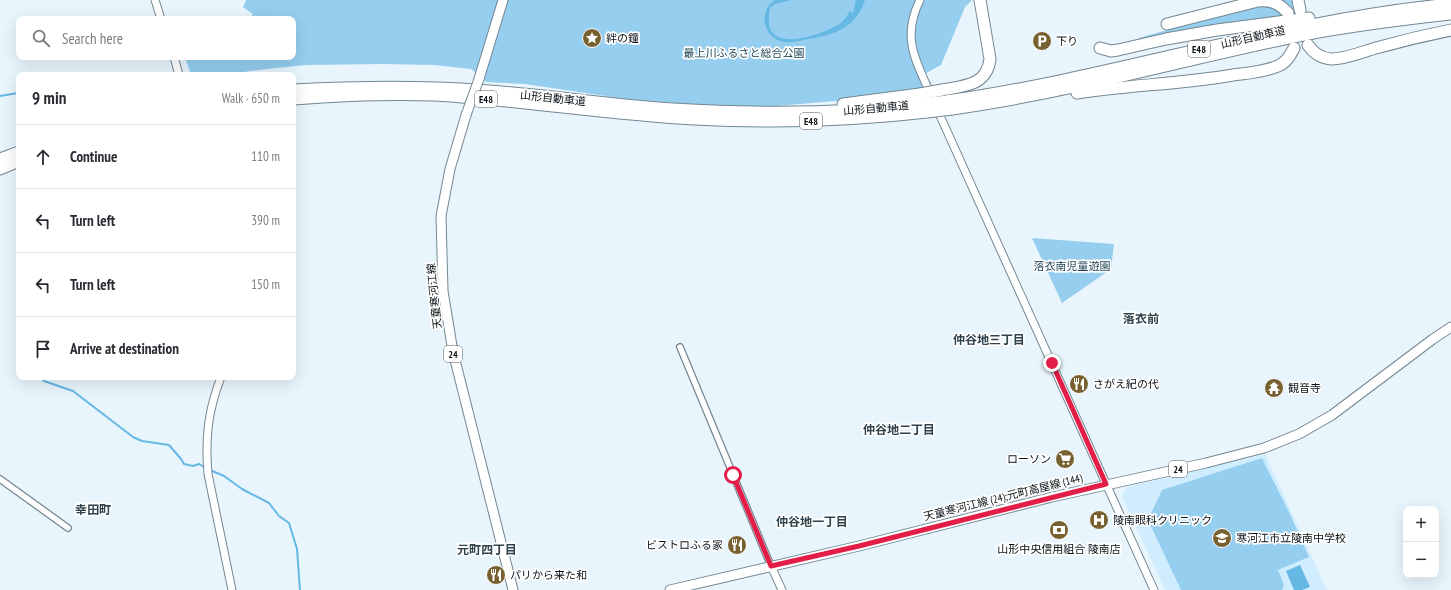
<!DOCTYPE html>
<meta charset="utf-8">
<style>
:root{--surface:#fff;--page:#f2f2f3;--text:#2b2b33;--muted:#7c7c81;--line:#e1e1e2}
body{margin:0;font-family:"PT Sans Narrow","Noto Sans JP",sans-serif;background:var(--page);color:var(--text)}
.controls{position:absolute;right:12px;bottom:12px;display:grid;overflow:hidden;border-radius:8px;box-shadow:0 4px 16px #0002}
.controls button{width:36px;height:36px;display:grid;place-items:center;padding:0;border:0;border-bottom:1px solid var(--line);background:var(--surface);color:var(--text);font:20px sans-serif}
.stop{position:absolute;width:12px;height:12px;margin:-9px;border:3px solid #e11d48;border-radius:50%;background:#fff}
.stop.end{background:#e11d48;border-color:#fff;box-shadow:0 1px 4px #0008}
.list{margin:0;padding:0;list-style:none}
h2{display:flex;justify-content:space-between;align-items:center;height:52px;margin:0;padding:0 16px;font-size:17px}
h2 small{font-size:13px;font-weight:400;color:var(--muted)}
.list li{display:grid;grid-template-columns:26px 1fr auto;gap:12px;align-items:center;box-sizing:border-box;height:64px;padding:0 16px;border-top:1px solid var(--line)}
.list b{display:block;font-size:15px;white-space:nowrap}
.list em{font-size:13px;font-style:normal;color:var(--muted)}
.icon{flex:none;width:22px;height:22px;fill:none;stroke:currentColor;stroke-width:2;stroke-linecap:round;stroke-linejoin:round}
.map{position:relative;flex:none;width:1451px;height:590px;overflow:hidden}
.search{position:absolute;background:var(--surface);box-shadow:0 4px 16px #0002;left:16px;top:16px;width:280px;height:44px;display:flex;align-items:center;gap:10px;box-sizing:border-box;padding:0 14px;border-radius:8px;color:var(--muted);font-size:15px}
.panel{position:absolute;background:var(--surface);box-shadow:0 4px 16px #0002;left:16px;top:72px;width:280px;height:308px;border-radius:8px}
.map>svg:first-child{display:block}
.built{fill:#d0edff}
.green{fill:#95ceef}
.water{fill:#65b7e4}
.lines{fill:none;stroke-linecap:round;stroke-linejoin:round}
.stream{stroke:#65b7e4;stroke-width:2}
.minor-casing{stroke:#738792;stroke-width:8}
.tertiary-casing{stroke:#738792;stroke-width:9}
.primary-casing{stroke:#738792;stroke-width:11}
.motorway-casing{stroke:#738792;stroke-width:13}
.minor{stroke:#fff;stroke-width:5.5}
.tertiary{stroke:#fff;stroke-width:7}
.primary{stroke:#fff;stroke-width:9}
.motorway{stroke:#fff;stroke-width:11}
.primary-bridge-casing{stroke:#738792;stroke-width:11;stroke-linecap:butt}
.motorway-bridge-casing{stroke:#738792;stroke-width:13;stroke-linecap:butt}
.primary-bridge{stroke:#fff;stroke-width:9}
.motorway-bridge{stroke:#fff;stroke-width:11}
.route{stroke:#e11d48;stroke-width:5}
.labels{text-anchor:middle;stroke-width:3.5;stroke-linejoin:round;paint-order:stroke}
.shield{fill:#fff;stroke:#54595c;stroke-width:1}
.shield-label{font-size:10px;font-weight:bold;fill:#0b1216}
.street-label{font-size:11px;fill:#0b1216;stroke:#fff}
.poi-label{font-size:11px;fill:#0b1216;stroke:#fff;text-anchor:start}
.park-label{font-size:11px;fill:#193e51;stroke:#fff}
.neighbourhood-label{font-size:12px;font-weight:bold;fill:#31434d;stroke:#fff}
</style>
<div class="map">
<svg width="1451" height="590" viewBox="0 0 1451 590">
<rect width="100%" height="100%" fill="#e8f5fd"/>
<path class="built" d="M 1265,454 L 1327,590 L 1165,590 L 1122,496 L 1127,487 Z"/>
<g class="green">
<path d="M 246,0 L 972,0 L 965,7 L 963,12 L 941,65 L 919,77 L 923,88 L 859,99 L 764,107 L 725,107 L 626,99 L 525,84 L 486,82 L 471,69 L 434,65 L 382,64 L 306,65 L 250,71 L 228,75 L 191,75 L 185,57 L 293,57 L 293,19 L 249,19 L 253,14 L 243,7 Z"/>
<path d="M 1280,0 L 1294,0 L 1295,15 L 1294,15 L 1284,2 Z"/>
<path d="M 1269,3 L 1285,16 L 1139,40 L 1139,38 L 1149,35 Z"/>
<path d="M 1032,238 L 1114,244 L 1111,269 L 1062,303 Z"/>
<path d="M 1262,458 L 1289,512 L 1309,557 L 1278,570 L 1284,585 L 1282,590 L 1181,590 L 1148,520 L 1162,490 Z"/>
</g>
<g class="water">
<path d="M 775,0 L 791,0 L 775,4 L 770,8 C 769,14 768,24 770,29 C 780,51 830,32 843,21 C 846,18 848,14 850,11 L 853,13 L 856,0 L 865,0 C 856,28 834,35 808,39 C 799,41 789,44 781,41 C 762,36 759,10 775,0 Z"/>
<path d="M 1300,565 L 1310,587 L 1302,590 L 1294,590 L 1286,571 Z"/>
</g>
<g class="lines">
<g class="stream">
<path d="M 0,96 L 18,93"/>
<path d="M 41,377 L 44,381 L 73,391 L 133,437 L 142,441 L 169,445 L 181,459 L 184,464 L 193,466 L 199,464 L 206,468"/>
<path d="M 210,470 L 224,476 L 242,489 L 269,503 L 279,516 L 289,523 L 297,549 L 300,590"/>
</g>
<g class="minor-casing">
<g id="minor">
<path d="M 680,347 L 771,566"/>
<path d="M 0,479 L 68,528"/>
</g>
</g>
<g class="tertiary-casing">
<g id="tertiary">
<path d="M 155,0 L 161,19"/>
<path d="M 920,0 C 901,38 916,61 931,95"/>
<path d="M 174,57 L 179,75"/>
<path d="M 937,109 L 1154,590"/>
<path d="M 221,377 C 208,411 205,437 208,474 L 232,590"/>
<path d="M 771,566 L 782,590"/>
</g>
</g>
<g class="primary-casing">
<g id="primary">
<path d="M 479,79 L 503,0"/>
<path d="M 466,115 L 450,169 L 441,216 L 443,291 L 453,352 L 513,590"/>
<path d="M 670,590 L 859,546 L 1052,497 L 1206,463 L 1264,448 L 1299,434 L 1332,415 L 1433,339 L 1451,327"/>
</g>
</g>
<g class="motorway-casing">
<g id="motorway">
<path d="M 1298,0 L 1300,10"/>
<path d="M 1167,24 L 1258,1 C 1271,0 1279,3 1288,13"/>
<path d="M 1308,45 C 1314,54 1321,58 1331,59 C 1346,59 1362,52 1376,48 C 1401,41 1426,35 1451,30"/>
<path d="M 1100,48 L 1111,51 L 1118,50 L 1166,39 L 1217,30 L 1309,18"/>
<path d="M 293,90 C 349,87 405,86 461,89 C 532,93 603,104 673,109 C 757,114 841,114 924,104"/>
<path d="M 942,90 C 963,86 987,86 990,59 L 980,0"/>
<path d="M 1077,93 C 1129,85 1181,84 1233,75 C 1248,73 1264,72 1278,66 C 1286,63 1290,56 1294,48"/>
<path d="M 293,99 C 348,95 407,92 462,97 C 540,103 617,115 694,119 C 772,123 850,121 927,112"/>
<path d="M 947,101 C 1117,77 1280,20 1451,4"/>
<path d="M 843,104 L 920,94"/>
<path d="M 952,109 C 1074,92 1192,57 1313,33 C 1359,25 1405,19 1451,14"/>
<path d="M 0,159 L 19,152"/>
<path d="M 0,169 L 19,161"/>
</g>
</g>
<use href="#minor" class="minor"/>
<use href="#tertiary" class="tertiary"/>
<use href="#primary" class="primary"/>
<use href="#motorway" class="motorway"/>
<g class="primary-bridge-casing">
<path id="primary-bridge" d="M 466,115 L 479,79"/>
</g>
<g class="motorway-bridge-casing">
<g id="motorway-bridge">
<path d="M 920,94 L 942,90"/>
<path d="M 924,104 L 947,101"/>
<path d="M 927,112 L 952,109"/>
</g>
</g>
<use href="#primary-bridge" class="primary-bridge"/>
<use href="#motorway-bridge" class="motorway-bridge"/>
</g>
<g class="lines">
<path class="route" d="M 733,475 L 771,566 L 859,546 L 1106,484 L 1052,363"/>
</g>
<defs>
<g id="sight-disc" transform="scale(1)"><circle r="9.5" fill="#786131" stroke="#fff"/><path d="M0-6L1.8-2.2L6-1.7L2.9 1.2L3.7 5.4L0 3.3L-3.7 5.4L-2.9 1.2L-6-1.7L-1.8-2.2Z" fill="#fff"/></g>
<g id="parking-disc" transform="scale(1)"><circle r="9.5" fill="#786131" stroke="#fff"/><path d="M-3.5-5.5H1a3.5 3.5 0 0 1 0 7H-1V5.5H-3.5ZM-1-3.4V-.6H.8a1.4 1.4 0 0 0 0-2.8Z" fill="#fff"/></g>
<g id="restaurant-disc" transform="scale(1)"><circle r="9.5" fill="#786131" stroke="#fff"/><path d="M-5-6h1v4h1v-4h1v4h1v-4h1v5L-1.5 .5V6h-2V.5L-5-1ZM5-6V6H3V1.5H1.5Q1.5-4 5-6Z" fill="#fff"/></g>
<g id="temple-disc" transform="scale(1)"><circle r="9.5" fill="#786131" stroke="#fff"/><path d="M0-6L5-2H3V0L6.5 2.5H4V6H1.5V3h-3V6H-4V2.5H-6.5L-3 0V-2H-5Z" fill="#fff"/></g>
<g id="supermarket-disc" transform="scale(1)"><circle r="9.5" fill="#786131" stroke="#fff"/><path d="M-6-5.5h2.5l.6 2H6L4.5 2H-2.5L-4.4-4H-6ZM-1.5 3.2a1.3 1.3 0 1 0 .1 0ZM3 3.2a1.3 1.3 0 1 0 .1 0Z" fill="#fff"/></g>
<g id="hospital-disc" transform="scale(1)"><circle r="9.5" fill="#786131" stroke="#fff"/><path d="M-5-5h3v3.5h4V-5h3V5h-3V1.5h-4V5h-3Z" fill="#fff"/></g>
<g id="bank-disc" transform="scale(1)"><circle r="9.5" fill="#786131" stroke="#fff"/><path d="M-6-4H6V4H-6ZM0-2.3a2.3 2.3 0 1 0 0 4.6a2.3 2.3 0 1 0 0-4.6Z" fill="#fff"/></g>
<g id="school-disc" transform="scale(1)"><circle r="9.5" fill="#786131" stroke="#fff"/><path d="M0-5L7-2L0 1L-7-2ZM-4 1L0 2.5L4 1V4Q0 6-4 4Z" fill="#fff"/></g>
</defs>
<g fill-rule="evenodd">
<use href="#sight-disc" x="592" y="38"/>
<use href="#parking-disc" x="1042" y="41"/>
<use href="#restaurant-disc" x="1079" y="384"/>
<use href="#temple-disc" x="1274" y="388"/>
<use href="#supermarket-disc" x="1065" y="459"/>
<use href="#hospital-disc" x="1099" y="520"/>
<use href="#bank-disc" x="1059" y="530"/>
<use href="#school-disc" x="1222" y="538"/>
<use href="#restaurant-disc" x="737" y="545"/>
<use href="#restaurant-disc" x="496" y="575"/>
</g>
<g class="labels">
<g class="shield">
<rect x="1188" y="41" width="22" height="16" rx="3"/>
<rect x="475" y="91" width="22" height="16" rx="3"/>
<rect x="800" y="113" width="22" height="16" rx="3"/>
<rect x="444" y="346" width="18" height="16" rx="3"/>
<rect x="1169" y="461" width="18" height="16" rx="3"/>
</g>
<g class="shield-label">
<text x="1199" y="53">E48</text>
<text x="486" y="103">E48</text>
<text x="811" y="125">E48</text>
<text x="453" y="358">24</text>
<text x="1178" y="473">24</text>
</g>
<g class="street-label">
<text transform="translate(1253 37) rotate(-13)" y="4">山形自動車道</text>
<text transform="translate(553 98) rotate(6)" y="4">山形自動車道</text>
<text transform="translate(876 108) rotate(-5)" y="4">山形自動車道</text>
<text transform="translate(434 296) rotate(-96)" y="4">天童寒河江線</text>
<text transform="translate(1003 497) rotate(-14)" y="4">天童寒河江線 (24);元町高屋線 (144)</text>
</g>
<g class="poi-label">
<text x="606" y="42">絆の鐘</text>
<text x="1056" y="45">下り</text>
<text x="1093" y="388">さがえ紀の代</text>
<text x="1288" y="392">観音寺</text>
<text x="1051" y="463" text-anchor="end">ローソン</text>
<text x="1113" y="524">陵南眼科クリニック</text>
<text x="1236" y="542">寒河江市立陵南中学校</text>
<text x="723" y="549" text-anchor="end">ビストロふる家</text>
<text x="1059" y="553" text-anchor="middle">山形中央信用組合 陵南店</text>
<text x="510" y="579">パリから来た和</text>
</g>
<g class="park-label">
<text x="744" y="57">最上川ふるさと総合公園</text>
<text x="1072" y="270">落衣南児童遊園</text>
</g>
<g class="neighbourhood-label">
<text x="1141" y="323">落衣前</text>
<text x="989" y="344">仲谷地三丁目</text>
<text x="899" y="434">仲谷地二丁目</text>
<text x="93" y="514">幸田町</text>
<text x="812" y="526">仲谷地一丁目</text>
<text x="487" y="554">元町四丁目</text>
</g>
</g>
</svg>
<div class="controls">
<button>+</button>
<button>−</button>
</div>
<div class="stop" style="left:733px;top:475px"></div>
<div class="stop end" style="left:1052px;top:363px"></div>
<div class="search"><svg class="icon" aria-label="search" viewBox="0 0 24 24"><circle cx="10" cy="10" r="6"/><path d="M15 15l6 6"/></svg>Search here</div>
<section class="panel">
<h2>9 min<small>Walk · 650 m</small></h2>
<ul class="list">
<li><svg class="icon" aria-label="ahead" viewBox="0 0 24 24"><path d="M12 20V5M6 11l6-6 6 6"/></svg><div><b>Continue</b></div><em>110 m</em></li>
<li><svg class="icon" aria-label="left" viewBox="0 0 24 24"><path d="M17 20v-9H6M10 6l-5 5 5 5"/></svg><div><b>Turn left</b></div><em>390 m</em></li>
<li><svg class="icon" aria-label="left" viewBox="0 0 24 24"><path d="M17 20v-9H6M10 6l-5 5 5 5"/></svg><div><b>Turn left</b></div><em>150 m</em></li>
<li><svg class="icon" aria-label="arrive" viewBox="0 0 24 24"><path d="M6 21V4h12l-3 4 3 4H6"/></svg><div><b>Arrive at destination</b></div></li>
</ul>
</section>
</div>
